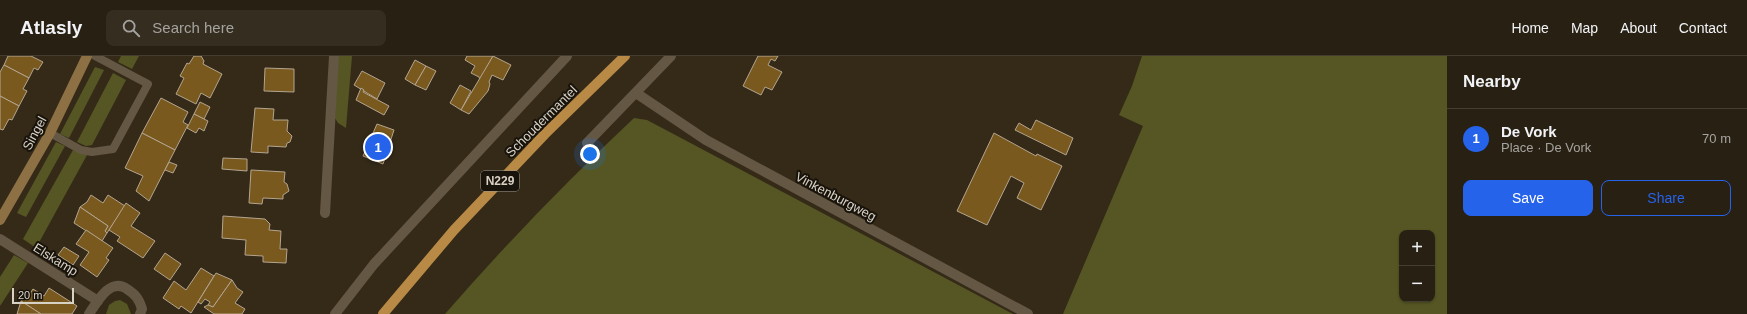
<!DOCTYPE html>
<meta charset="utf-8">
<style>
:root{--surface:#282012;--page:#342d20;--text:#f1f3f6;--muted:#a5a39f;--line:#443e32;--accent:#2563eb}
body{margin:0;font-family:Helvetica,sans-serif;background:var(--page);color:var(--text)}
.controls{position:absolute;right:12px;bottom:12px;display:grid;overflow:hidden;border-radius:8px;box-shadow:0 1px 3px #0004}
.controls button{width:36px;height:36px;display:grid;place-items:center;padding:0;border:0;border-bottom:1px solid var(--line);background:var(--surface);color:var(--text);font:20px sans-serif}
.scale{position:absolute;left:12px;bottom:10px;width:62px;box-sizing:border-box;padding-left:4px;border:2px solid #d8d1c6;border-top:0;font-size:11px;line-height:14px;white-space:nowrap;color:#d8d1c6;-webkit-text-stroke:3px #18130b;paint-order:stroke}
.you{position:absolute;left:590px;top:98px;width:14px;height:14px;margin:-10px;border:3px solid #fff;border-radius:50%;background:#1a73e8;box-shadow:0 0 0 6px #1a73e833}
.badge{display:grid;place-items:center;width:26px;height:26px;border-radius:50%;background:var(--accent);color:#fff;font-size:13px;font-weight:700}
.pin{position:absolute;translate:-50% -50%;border:2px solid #fff;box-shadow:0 1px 4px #0006}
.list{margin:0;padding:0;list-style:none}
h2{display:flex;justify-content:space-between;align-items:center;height:52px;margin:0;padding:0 16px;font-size:17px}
h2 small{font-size:13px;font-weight:400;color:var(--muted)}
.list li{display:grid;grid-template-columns:26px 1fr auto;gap:12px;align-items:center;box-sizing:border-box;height:60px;padding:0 16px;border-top:1px solid var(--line)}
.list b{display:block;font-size:15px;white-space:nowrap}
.list p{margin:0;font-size:13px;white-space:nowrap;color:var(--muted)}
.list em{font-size:13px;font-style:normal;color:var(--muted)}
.actions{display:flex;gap:8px;padding:12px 16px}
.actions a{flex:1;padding:9px 0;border:1px solid var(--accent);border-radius:8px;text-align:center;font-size:14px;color:var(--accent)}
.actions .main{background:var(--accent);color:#fff}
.icon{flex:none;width:22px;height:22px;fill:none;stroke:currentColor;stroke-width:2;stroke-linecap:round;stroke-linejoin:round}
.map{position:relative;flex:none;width:1447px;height:258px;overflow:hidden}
header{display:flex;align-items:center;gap:24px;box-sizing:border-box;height:56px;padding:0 20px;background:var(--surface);border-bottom:1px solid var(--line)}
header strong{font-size:19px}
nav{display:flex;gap:22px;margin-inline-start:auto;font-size:14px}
.search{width:280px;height:36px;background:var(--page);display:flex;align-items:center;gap:10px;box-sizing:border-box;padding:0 14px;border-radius:8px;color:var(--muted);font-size:15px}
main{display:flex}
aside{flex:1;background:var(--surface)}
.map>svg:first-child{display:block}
.green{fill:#555624;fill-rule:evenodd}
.building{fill:#7a591e;stroke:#b3a590}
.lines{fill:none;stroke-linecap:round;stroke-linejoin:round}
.lane{stroke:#645744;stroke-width:8}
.street{stroke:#645744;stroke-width:10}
.secondary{stroke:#8e7045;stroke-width:10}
.primary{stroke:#b98946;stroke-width:10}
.labels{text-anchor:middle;stroke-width:4;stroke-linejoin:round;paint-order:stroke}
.shield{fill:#18130b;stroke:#9e988e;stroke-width:1}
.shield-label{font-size:12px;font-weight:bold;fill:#d8d1c6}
.street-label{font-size:13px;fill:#d8d1c6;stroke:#18130b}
</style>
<header>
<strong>Atlasly</strong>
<div class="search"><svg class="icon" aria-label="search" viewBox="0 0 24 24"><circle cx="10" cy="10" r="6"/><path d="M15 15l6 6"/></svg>Search here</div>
<nav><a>Home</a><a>Map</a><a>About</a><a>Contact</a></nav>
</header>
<main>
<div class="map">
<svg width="1447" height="258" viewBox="0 0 1447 258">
<rect width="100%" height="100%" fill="#352a18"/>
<g class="green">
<path d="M 121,0 L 139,0 L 132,13 L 118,6 Z"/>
<path d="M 338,0 L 352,0 L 346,72 L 338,67 L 335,62 Z"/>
<path d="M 1142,0 L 1447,0 L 1447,258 L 1063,258 L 1143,70 L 1119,59 L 1132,30 ZM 1402,177 L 1432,177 L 1432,243 L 1402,243 Z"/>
<path d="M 95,11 L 104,14 L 69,82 L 60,78 Z"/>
<path d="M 113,17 L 126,24 L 92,89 L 86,90 L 77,86 Z"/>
<path d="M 634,62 L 647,64 L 1013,258 L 445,258 C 505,189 568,124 634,62 Z"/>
<path d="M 56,86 L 65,90 L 26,161 L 17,157 Z"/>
<path d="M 73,94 L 87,99 L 36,192 L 23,183 Z"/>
<path d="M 14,199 L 28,207 L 0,250 L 0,221 Z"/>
<path d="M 120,244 L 127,248 L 131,258 L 106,258 L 109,249 L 115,245 Z"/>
</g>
<g class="building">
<path d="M 8,0 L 31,0 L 43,6 L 38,14 L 34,12 L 29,22 L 4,9 Z"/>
<path d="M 194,0 L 201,0 L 204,5 L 203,8 L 222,18 L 210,42 L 201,37 L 196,48 L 176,38 L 184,22 L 180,20 L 187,7 L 189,8 Z"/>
<path d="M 467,0 L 493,0 L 480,24 L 479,21 L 471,17 L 475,10 L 465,4 Z"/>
<path d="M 493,0 L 511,9 L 503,24 L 492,19 L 489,26 L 490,28 L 488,35 L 469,58 L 461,54 Z"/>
<path d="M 758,0 L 778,0 L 775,5 L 771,3 L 768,9 L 782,16 L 772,34 L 765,31 L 761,39 L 743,30 Z"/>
<path d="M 415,4 L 426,10 L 415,29 L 405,23 Z"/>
<path d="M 4,9 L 29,22 L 23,33 L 27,35 L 19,50 L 0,40 L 0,16 Z"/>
<path d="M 426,10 L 436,15 L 426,34 L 415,29 Z"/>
<path d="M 265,12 L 294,13 L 294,36 L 264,35 Z"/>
<path d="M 362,15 L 385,27 L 377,43 L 354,29 Z"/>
<path d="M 460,29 L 471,35 L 461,54 L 450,47 Z"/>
<path d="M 361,32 L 364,34 L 363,36 L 389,50 L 384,59 L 356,44 Z"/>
<path d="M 0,40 L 19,50 L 12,64 L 9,63 L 3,74 L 0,73 Z"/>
<path d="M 161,42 L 188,56 L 183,66 L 188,69 L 175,94 L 142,77 Z"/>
<path d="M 200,46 L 210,51 L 204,63 L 194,58 Z"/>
<path d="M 255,52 L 274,53 L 273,64 L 288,64 L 287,75 L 292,80 L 290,86 L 287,87 L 286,91 L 268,90 L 268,97 L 251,96 Z"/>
<path d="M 194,58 L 208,65 L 204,75 L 199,72 L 196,77 L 187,72 Z"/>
<path d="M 1036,64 L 1073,82 L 1066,99 L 1015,74 L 1019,67 L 1031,74 Z"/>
<path d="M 377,68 L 394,74 L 383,108 L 363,100 Z"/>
<path d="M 142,77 L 175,94 L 149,145 L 136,135 L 143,120 L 125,112 Z"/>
<path d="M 994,77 L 1036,100 L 1037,98 L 1062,110 L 1041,154 L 1017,142 L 1024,127 L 1011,120 L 987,169 L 957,155 Z"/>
<path d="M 223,102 L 247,103 L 247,115 L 222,113 Z"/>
<path d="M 169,106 L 177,109 L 173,117 L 165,114 Z"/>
<path d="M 251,114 L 285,116 L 284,126 L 287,128 L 289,135 L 283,139 L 283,143 L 263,142 L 262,148 L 249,147 Z"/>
<path d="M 91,139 L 103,147 L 108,139 L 125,150 L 107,177 L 105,175 L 108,170 L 80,151 L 87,146 Z"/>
<path d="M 126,147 L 140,157 L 131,170 L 155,185 L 143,202 L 117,185 L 120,181 L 109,174 Z"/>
<path d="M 80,151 L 108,170 L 105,175 L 107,177 L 102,185 L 74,167 Z"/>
<path d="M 223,160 L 265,163 L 270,168 L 269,174 L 281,175 L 280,193 L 287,193 L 286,207 L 263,206 L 263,200 L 245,199 L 246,184 L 222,182 Z"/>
<path d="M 86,174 L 113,192 L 106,202 L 109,204 L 97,221 L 80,209 L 89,196 L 76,188 Z"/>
<path d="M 64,191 L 79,200 L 73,209 L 58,199 Z"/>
<path d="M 165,197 L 181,208 L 170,224 L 154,213 Z"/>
<path d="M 201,212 L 214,220 L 191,257 L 181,250 L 179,253 L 163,242 L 174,225 L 186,234 Z"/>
<path d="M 216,217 L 232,224 L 213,251 L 208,249 L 210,246 L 205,243 L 201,248 L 198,246 Z"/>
<path d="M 232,224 L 237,232 L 243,236 L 235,247 L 245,253 L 242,258 L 214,258 L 204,251 L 208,249 L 213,251 Z"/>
<path d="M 49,232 L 77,250 L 72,258 L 41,258 L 21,245 L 29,239 L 33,233 L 44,240 Z"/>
<path d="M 21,245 L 41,258 L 17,258 Z"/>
</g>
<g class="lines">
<path class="lane" d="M 50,77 L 81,94 L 92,96 L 113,93 L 148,28 L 95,0"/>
<g class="street">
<path d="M 636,37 L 706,84 L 1028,258"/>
<path d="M 587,87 L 671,0"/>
<path d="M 325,157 L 334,0"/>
<path d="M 0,183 L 98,245"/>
<path d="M 89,258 C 97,246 110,221 127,233 C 136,239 139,243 142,253 L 140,258"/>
<path d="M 335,258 L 374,208 L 567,0"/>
</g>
<path class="secondary" d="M 0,164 L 50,77 L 87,0"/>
<path class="primary" d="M 383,258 L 454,174 L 545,78 L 625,0"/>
</g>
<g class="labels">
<rect class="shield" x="481" y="115" width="38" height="20" rx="3"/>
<g class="shield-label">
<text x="500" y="129">N229</text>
</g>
<g class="street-label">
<text transform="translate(541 65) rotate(-45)" y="5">Schoudermantel</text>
<text transform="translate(34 77) rotate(-62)" y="5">Singel</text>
<text transform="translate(836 140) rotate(28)" y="5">Vinkenburgweg</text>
<text transform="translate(56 203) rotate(32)" y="5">Elskamp</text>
</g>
</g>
</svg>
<div class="controls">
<button>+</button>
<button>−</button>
</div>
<div class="scale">20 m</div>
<div class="you"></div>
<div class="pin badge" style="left:378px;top:91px">1</div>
</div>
<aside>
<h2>Nearby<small></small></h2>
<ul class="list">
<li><span class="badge">1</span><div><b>De Vork</b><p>Place · De Vork</p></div><em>70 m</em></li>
</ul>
<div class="actions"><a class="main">Save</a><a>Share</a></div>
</aside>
</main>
